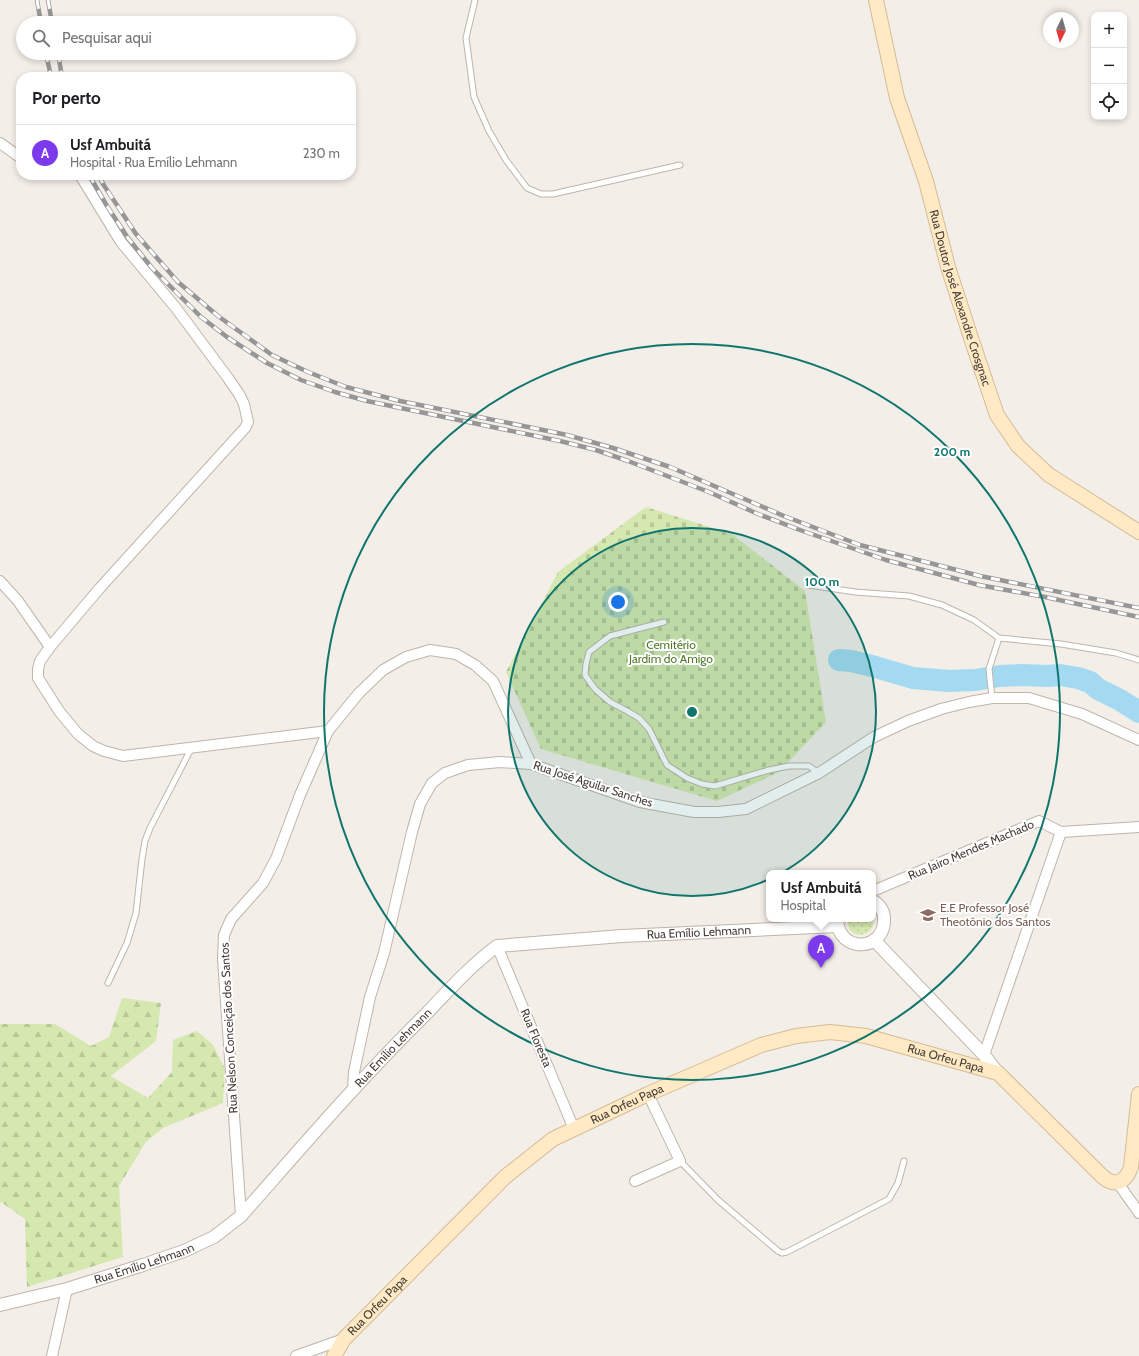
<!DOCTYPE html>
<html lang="pt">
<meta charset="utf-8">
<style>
:root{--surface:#fff;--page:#f6f6f6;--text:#202124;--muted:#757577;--line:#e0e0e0;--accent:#7c3aed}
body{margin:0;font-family:Cabin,sans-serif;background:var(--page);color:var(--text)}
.controls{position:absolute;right:12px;top:12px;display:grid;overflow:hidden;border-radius:8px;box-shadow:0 2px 6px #0003}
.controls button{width:36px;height:36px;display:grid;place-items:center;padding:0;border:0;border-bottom:1px solid var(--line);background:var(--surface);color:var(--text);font:20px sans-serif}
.compass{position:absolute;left:1043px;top:12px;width:36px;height:36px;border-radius:50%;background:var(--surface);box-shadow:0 2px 6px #0003;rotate:185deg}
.you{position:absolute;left:618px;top:602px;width:14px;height:14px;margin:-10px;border:3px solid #fff;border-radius:50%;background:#1a73e8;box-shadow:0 0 0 6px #1a73e833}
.badge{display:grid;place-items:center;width:26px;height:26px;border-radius:50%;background:var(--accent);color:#fff;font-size:13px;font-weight:700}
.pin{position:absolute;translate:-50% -33px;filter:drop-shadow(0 1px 2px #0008)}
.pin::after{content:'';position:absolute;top:21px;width:14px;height:12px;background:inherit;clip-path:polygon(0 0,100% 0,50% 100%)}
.popup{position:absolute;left:766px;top:870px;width:110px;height:52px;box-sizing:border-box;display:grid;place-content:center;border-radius:8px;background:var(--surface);filter:drop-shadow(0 1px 3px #0005);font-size:13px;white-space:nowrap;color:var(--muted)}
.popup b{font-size:15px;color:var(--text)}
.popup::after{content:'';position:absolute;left:50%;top:100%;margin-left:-8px;border:8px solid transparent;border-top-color:var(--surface)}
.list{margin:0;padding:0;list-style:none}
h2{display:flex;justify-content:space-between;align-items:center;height:52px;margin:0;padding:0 16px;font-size:17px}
h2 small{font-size:13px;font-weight:400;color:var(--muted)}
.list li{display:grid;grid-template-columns:26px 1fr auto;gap:12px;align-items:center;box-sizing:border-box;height:56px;padding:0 16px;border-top:1px solid var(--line)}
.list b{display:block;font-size:15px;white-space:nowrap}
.list p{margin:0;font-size:13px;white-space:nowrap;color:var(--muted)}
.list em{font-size:13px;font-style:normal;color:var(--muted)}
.icon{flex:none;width:22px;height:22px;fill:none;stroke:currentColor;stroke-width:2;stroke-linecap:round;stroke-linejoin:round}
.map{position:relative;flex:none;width:1139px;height:1356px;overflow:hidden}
.search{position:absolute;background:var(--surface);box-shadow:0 2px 6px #0003;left:16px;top:16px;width:340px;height:44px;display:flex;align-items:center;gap:10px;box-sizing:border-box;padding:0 14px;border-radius:22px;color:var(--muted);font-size:15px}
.panel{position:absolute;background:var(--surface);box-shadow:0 2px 6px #0003;left:16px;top:72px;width:340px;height:108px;border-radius:16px}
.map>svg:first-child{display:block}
.forest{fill:url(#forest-firs)}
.cemetery{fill:url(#cemetery-stones)}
.park{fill:url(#park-dots)}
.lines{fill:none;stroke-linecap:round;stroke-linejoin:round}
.river{stroke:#a3daf1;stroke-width:22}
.service-casing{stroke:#bfb5a9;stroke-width:7}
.minor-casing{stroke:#bfb5a9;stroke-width:12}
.tertiary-casing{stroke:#bfb5a9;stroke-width:14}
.secondary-casing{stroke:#d4bc96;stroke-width:16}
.service{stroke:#fff;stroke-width:5}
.minor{stroke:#fff;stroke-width:10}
.tertiary{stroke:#fff;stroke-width:12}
.secondary{stroke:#ffeac5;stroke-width:14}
.rail-casing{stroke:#969696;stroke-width:4.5}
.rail{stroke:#fff;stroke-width:3;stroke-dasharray:9;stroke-linecap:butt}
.ring{fill:none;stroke:#0f766e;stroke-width:2}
.labels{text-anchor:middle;stroke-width:4;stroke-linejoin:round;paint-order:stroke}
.street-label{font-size:12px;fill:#463e36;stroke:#fff}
.park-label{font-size:12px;fill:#507928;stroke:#fff}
.education-label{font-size:12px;fill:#785e54;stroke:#fff;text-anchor:start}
.centre{fill:#0f766e;stroke:#fff;stroke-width:2}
.ring-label{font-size:12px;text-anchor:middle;font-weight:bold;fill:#0f766e;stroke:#fff;stroke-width:4;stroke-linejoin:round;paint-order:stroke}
</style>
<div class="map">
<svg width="1139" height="1356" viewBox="0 0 1139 1356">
<defs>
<pattern id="forest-firs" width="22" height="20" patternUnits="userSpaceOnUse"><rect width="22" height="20" fill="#d5e8af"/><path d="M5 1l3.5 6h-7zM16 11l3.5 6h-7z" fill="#b8c897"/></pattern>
<pattern id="cemetery-stones" width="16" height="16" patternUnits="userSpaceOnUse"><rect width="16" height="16" fill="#d5e8af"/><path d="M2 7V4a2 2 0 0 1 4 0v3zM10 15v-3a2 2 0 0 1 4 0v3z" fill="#b8c897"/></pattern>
<pattern id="park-dots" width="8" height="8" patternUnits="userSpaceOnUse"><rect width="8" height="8" fill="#d5e8af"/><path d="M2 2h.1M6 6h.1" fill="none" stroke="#b8c897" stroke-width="1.8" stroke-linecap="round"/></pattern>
</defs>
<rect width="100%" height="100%" fill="#f3eee7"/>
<path class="forest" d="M 122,998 L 161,1003 L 156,1041 L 111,1076 L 148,1098 L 172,1072 L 173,1040 L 197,1031 L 213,1045 L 225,1069 L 223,1103 L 163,1128 L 146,1142 L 119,1186 L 123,1257 L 27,1287 L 25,1219 L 1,1202 L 0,1203 L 0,1024 L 55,1024 L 91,1046 L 109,1037 Z"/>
<path class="cemetery" d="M 646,507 L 732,534 L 805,591 L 826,722 L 779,772 L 717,801 L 541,749 L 506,672 L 558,572 Z"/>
<path class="park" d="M 873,918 C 877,939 845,941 848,919 L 873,919 Z"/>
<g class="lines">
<path class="river" d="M 839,660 L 851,661 L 872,666 L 913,678 L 949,681 L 975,680 L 1000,676 L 1022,675 L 1047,676 L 1060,675 L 1078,678 L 1090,682 L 1098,689 L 1120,700 L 1139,712"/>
<g class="service-casing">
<g id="service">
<path d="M 475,0 L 466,38 L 474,97 L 489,131 L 506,160 L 527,188 L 541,194 L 553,194 L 680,165"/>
<path d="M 809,585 L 855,592 L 909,596 L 942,605 L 974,620 L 999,638 L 1061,644 L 1116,653 L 1139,660"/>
<path d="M 664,622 L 610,636 L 589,652 L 586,664 L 585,675 L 595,689 L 610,702 L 627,711 L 639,718 L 649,729 L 667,765 L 687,778 L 702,784 L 715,786 L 769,770 L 789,766 L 809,766 L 819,773"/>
<path d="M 992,698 L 989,669 L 999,638"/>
<path d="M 108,983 L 127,943 L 136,913 L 142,859 L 145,841 L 150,828 L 191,749"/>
<path d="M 680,1161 L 718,1200 L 778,1251 L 782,1253 L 787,1252 L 889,1199 L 898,1183 L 904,1161"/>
</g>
</g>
<g class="minor-casing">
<g id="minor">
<path d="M 0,143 L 21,158"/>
<path d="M 80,175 L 121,242 L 176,308 L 228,378 L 239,394 L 244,404 L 248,422 L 245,428 L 99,589 L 50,647 L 40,661 L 38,669 L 38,678 L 59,711 L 78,734 L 93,746 L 104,751 L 123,756 L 328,731"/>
<path d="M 0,581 L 18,601 L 50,647"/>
<path d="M 873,891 L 1039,821 L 1061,832 L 1139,827"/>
<path d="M 497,946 L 574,1129"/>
<path d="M 984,1055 L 1061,832"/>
<path d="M 353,1090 L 354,1072 L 370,997 L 384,953 L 412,832 L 420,804 L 432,783 L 445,773 L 468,765 L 500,762 L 531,764 L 640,802 L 694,812 L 718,812 L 746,809 L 819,773 L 874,737 L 908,721 L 941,709 L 969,702 L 992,698 L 1029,698 L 1082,714 L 1139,740"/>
<path d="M 635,1181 L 680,1161 L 648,1094"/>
<path d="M 1118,1183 L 1139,1213"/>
<path d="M 241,1216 L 223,959 L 224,935 L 231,919 L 263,883 L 276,859 L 300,795 L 328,731 L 359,693 L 383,670 L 406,657 L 430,650 L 456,654 L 475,665 L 493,681 L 531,764"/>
<path d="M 52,1356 L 67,1289"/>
<path d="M 296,1356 L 344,1339"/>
</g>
</g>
<g class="tertiary-casing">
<g id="tertiary">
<path d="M 837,919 C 838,954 886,952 884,918 C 884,911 879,904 873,901"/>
<path d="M 874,940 L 984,1055 L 998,1073"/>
<path id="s1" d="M 0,1305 L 67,1289 L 143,1265 L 184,1251 L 214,1237 L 241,1216 C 301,1148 360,1079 425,1015 C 448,991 470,966 497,946 L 622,936 L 837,926"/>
</g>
</g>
<g class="secondary-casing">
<g id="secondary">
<path id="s2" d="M 876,0 L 897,98 L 926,181 L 948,267 L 974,347 L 997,415 L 1018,446 L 1049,475 L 1139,532"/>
<path id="s3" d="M 334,1356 L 344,1339 L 505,1177 L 553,1139 L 648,1094 L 761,1045 L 796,1036 L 830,1032 L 866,1036 L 998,1073 L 1102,1176 C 1115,1188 1126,1182 1131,1167 L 1139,1094"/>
</g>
</g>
<use href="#service" class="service"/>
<use href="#minor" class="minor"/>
<use href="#tertiary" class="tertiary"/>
<use href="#secondary" class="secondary"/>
<g class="rail-casing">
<g id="rail">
<path d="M 37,0 L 41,23"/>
<path d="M 48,0 L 52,23"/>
<path d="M 46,53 L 51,77"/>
<path d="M 58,53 L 62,77"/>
<path d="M 89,175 L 107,206 L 128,238 L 152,268 L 201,317 L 227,337 L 267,363 L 301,380 L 335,392 L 367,401 L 560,441 L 596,450 L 628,461 L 709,492 L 758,514 L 800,530 L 886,560 L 979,585 L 1045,597 L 1139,617"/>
<path d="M 99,175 L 103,184 L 136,234 L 178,282 L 218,316 L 272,355 L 308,372 L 346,387 L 400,401 L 538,429 L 567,435 L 613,448 L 670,467 L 784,516 L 860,545 L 980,576 L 1139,608"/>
</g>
</g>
<use href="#rail" class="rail"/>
</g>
<circle cx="692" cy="712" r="184" fill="#0f766e" fill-opacity=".12"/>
<g class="ring">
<circle cx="692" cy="712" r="184"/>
<circle cx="692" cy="712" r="368"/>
</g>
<defs>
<g id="school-bare" transform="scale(1.2)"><path d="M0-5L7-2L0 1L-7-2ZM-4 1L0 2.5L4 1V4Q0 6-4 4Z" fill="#8d6e63" stroke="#fff" stroke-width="2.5" paint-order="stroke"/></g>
</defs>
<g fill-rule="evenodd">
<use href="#school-bare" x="928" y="915"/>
</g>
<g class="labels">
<g class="street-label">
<text dy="4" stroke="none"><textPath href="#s2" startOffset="310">Rua Doutor José Alexandre Crosgnac</textPath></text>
<text transform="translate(593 784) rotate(18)" y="4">Rua José Aguilar Sanches</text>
<text transform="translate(971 850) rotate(-23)" y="4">Rua Jairo Mendes Machado</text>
<text dy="4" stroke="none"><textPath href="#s1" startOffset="834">Rua Emílio Lehmann</textPath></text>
<text transform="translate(229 1028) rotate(-93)" y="4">Rua Nelson Conceição dos Santos</text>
<text transform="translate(536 1038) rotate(67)" y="4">Rua Floresta</text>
<text dy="4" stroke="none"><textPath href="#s1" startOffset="486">Rua Emílio Lehmann</textPath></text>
<text dy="4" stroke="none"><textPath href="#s3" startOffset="727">Rua Orfeu Papa</textPath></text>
<text dy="4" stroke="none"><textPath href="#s3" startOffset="391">Rua Orfeu Papa</textPath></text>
<text dy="4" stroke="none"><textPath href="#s1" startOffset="150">Rua Emílio Lehmann</textPath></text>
<text dy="4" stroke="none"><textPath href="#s3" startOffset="67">Rua Orfeu Papa</textPath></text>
</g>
<g class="park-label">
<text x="671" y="649">Cemitério<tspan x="671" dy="14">Jardim do Amigo</tspan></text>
</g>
<g class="education-label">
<text x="940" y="912">E.E Professor José<tspan x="940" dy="14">Theotônio dos Santos</tspan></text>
</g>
</g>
<circle cx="692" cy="712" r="6" class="centre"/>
<g class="ring-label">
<text x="952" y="456">200 m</text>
<text x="822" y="586">100 m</text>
</g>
</svg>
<div class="controls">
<button>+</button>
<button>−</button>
<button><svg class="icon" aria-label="locate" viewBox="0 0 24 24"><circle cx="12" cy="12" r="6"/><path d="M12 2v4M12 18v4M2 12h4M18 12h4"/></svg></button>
</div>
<svg class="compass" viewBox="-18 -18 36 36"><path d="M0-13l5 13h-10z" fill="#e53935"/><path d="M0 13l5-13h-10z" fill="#757577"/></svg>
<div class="you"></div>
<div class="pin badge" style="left:821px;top:968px">A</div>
<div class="popup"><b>Usf Ambuitá</b>Hospital</div>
<div class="search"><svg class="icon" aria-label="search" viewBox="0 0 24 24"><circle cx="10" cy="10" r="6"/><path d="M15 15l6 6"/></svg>Pesquisar aqui</div>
<section class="panel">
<h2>Por perto<small></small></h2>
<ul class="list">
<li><span class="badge">A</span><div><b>Usf Ambuitá</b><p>Hospital · Rua Emílio Lehmann</p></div><em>230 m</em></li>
</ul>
</section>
</div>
